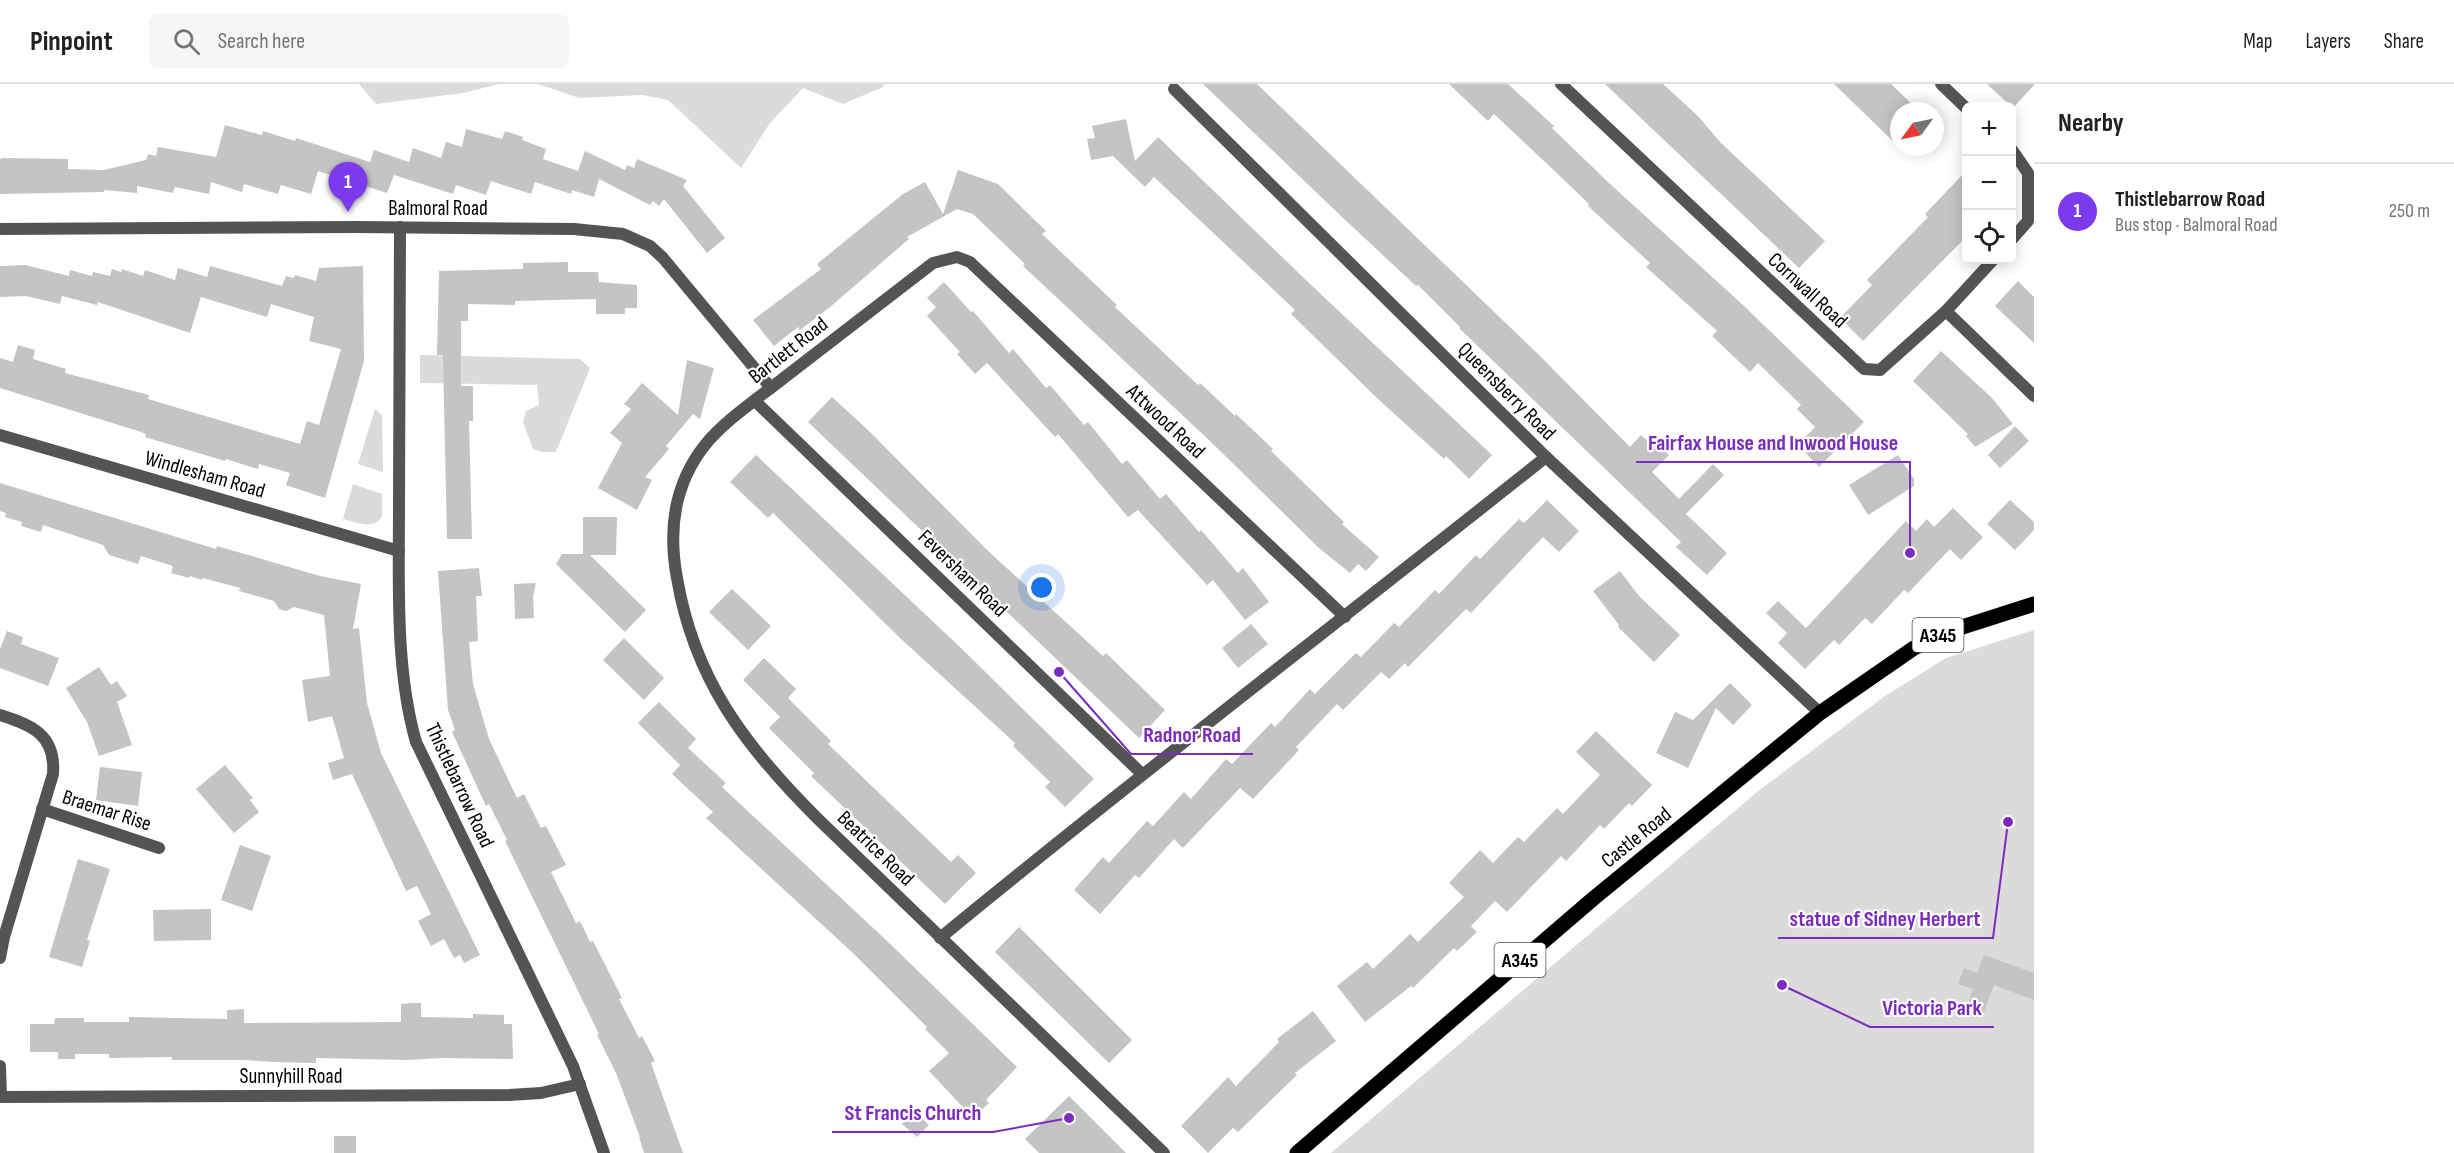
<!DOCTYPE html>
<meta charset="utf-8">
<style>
:root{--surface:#fff;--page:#f6f6f6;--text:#202124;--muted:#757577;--line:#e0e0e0;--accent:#7c3aed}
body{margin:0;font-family:"Sofia Sans Condensed",sans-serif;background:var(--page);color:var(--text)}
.controls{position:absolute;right:18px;top:18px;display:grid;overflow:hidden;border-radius:9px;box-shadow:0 3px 15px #0003}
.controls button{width:54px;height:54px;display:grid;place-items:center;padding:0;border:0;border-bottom:2px solid var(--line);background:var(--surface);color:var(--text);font:30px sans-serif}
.compass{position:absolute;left:1890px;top:18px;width:54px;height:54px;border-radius:50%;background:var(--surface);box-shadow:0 3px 15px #0003;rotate:237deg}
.you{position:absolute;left:1042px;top:504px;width:21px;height:21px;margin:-15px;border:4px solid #fff;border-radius:50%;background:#1a73e8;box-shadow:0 0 0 9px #1a73e833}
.badge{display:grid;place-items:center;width:39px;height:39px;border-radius:50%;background:var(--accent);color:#fff;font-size:20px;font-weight:700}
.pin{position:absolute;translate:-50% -50px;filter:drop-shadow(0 2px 3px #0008)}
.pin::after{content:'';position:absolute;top:32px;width:21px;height:18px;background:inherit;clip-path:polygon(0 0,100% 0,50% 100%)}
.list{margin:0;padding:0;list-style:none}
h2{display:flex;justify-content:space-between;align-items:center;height:78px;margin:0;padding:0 24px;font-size:26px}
h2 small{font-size:20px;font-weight:400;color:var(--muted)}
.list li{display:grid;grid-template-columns:39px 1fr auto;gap:18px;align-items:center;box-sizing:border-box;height:96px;padding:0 24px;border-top:2px solid var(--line)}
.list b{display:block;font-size:22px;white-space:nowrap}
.list p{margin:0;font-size:20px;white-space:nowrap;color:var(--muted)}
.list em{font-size:20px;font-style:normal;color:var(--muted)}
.icon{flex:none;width:33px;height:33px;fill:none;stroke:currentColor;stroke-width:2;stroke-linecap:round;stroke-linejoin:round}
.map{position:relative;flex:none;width:2034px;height:1069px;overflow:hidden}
header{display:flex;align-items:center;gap:36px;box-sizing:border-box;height:84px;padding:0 30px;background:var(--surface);border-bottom:2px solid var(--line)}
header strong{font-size:28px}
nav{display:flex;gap:33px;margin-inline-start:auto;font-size:21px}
.search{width:420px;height:54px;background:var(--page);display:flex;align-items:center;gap:15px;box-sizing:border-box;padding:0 21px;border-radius:9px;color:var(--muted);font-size:22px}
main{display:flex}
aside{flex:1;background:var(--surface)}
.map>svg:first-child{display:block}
.green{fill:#dbdbdb}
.building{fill:#c4c4c4}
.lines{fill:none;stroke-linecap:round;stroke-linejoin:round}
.street{stroke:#545454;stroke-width:12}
.primary{stroke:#000;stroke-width:15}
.labels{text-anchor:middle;stroke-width:4.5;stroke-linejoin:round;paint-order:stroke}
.shield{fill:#fff;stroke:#4c4c4c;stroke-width:1.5}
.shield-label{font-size:20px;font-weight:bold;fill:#000}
.street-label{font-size:21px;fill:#000;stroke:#fff}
.leader{fill:none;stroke:#7b2cbf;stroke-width:2}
.callout-dot{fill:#7b2cbf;stroke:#fff;stroke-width:2}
.callout-label{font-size:22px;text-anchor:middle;font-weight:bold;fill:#7b2cbf;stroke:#fff;stroke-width:4.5;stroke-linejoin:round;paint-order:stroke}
</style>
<header>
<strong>Pinpoint</strong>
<div class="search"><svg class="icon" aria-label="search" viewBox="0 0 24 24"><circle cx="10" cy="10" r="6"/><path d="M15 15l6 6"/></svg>Search here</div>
<nav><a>Map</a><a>Layers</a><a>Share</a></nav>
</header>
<main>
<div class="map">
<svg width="2034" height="1069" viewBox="0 0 2034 1069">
<rect width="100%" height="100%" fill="#fff"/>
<g class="green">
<path d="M 359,0 L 499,0 L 463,9 L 376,20 Z"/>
<path d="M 538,0 L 885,0 L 883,3 L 843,20 L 803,4 L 770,39 L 741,84 L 668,16 L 643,11 L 579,14 Z"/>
<path d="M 420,271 L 580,275 L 590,284 L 556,368 L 542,368 L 533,365 L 523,338 L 526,327 L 539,321 L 537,301 L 420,299 Z"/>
<path d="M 375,325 L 382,331 L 383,388 L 358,380 Z"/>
<path d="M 353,400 L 382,410 L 382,432 C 374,447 356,438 343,435 Z"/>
<path d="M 2034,546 L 2034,1069 L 1331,1069 L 1757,708 L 1885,612 L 1946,574 Z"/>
</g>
<g class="building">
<path d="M 1203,0 L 1257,0 L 1538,270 L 1630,363 L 1641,351 L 1648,357 L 1651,354 L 1669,371 L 1652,388 L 1679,415 L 1713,380 L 1724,391 L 1686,430 L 1727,469 L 1707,491 L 1676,463 L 1681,458 L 1459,244 L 1460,243 L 1418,201 L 1416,202 L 1341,132 Z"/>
<path d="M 1449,0 L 1508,0 L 1554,42 L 1552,44 L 1609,99 L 1743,221 L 1864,338 L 1819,383 L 1798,361 L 1815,343 L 1797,325 L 1801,321 L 1758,279 L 1750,288 L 1712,252 L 1717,247 L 1646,183 L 1650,179 L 1588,122 L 1589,120 L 1562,94 L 1494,30 L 1488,37 Z"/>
<path d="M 1605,0 L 1663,0 L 1698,32 L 1720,58 L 1825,157 L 1799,184 Z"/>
<path d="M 1834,0 L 1891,0 L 1919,27 L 1899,27 L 1899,63 Z"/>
<path d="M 1987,0 L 2034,0 L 2034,1 L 2013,24 Z"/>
<path d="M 1126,35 L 1135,77 L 1158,53 L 1309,199 L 1492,371 L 1469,395 L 1446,372 L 1444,375 L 1377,314 L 1291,230 L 1295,226 L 1154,93 L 1145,103 L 1113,72 L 1091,76 L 1087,55 L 1095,54 L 1092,42 Z"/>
<path d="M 225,41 L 262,51 L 263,47 L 295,57 L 296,54 L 370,78 L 374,66 L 409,78 L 413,64 L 441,74 L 446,58 L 462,63 L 466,45 L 502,55 L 505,47 L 523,53 L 522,56 L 546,65 L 543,75 L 578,87 L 585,67 L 625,86 L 627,81 L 634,84 L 637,75 L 687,96 L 683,102 L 725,154 L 707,169 L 664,115 L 659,122 L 653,117 L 650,121 L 599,95 L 594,113 L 572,106 L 571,110 L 535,98 L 531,110 L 491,97 L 486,111 L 456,101 L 453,110 L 394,91 L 387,109 L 318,87 L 311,110 L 281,101 L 278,110 L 244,100 L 242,108 L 211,98 L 209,110 L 175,103 L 173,109 L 137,102 L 137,109 L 104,106 L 104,108 L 0,110 L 0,75 L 3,74 L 68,75 L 68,85 L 104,86 L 146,76 L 148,70 L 156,72 L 158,63 L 216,73 Z"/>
<path d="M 958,86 L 998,100 L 1046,147 L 1042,150 L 1117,221 L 1115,223 L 1198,301 L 1200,299 L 1235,332 L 1236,330 L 1273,365 L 1271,367 L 1344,438 L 1342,440 L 1379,473 L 1366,487 L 1358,480 L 1350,489 L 1319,464 L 1210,357 L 1023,182 L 1025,180 L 973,130 L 957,125 L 907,153 L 909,155 L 830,223 L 800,246 L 798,243 L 774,262 L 753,236 L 821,185 L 817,180 L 903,110 L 925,98 L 943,130 Z"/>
<path d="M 1966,87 L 1966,153 L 1863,257 L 1840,234 L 1872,201 L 1867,196 L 1928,133 L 1925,130 Z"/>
<path d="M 568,178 L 568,188 L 598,188 L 599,198 L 637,201 L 637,224 L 625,224 L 625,230 L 596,230 L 596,215 L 515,217 L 515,221 L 468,220 L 468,237 L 461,237 L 461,302 L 473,302 L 473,337 L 469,337 L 472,455 L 447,455 L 443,271 L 437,271 L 439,187 L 523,185 L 523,179 Z"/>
<path d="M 25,181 L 69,192 L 70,186 L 92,192 L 93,188 L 110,192 L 112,185 L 121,188 L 122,185 L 143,192 L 145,186 L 175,196 L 178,184 L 207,193 L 210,182 L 282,202 L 286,192 L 294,194 L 295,191 L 316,197 L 319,184 L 363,182 L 364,277 L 325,414 L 286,401 L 290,389 L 259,380 L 258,385 L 226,375 L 225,377 L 145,353 L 146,350 L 138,347 L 0,304 L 0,274 L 13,278 L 18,261 L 35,266 L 33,275 L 66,285 L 65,289 L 149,311 L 148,315 L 300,360 L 307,337 L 319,341 L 341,265 L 309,257 L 314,233 L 271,220 L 267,233 L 201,213 L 190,249 L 98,218 L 97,221 L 62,212 L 60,220 L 26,212 L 0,213 L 0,182 Z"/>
<path d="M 2018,197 L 2034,213 L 2034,259 L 1995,222 Z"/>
<path d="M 944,198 L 971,228 L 973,227 L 1009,269 L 1013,265 L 1046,304 L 1050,301 L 1084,341 L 1088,338 L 1122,380 L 1127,376 L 1160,415 L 1166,410 L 1199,448 L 1201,446 L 1238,489 L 1243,484 L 1269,518 L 1245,536 L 1213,496 L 1207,501 L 1138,426 L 1128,433 L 1058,350 L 1055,353 L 987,279 L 975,290 L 957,270 L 960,268 L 927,232 L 936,223 L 927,214 Z"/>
<path d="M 1941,267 L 1992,314 L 2013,340 L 1975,363 L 1966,352 L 1968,350 L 1913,297 Z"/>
<path d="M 687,276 L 714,284 L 700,335 L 693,330 L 666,362 L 669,365 L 645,393 L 652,396 L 637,426 L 598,404 L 622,359 L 610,349 L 631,325 L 624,320 L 642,299 L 678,331 Z"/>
<path d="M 832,313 L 870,348 L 987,466 L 1103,572 L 1106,569 L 1165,626 L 1139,654 L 808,338 Z"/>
<path d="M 2015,342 L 2029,357 L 2000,384 L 1988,371 Z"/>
<path d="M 756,371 L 960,563 L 1094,695 L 1065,723 L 1045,703 L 1050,698 L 1013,662 L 1015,659 L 900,554 L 773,429 L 768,434 L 730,398 Z"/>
<path d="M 1898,371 L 1914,395 L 1914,402 L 1868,431 L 1849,401 Z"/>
<path d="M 0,399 L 216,465 L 217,462 L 320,492 L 361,500 L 353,545 L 359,544 L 367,619 L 381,669 L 480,871 L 464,879 L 460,871 L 454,874 L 444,855 L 431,862 L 418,837 L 431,830 L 417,802 L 406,807 L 352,690 L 333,696 L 328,679 L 344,674 L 332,632 L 308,638 L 302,596 L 330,592 L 324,531 L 294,523 L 286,527 L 279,525 L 274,517 L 239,507 L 240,504 L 203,494 L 202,496 L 190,492 L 189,494 L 171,489 L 173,482 L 141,472 L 138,480 L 109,471 L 103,461 L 43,441 L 41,448 L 21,442 L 22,438 L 5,433 L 6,429 L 0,427 Z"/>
<path d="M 1547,416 L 1579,447 L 1559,468 L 1543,453 L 1471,529 L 1466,525 L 1408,583 L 1405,579 L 1389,595 L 1381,588 L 1343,626 L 1337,620 L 1296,663 L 1299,666 L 1253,715 L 1240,704 L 1183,764 L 1174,755 L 1139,794 L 1135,791 L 1100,830 L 1074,806 L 1103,773 L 1109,779 L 1147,737 L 1153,742 L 1184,708 L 1191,715 L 1226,675 L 1232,680 L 1271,639 L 1275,643 L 1310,605 L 1315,610 L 1356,569 L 1361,573 L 1394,539 L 1399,543 L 1435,506 L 1439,510 L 1476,471 L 1480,475 L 1519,435 L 1524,439 Z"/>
<path d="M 2010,416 L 2034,438 L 2034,446 L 2015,466 L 1987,440 Z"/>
<path d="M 1953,424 L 1983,453 L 1961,476 L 1950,465 L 1908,509 L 1904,506 L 1872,540 L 1865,534 L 1839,561 L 1834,556 L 1805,585 L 1778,559 L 1787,549 L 1766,529 L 1778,517 L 1806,544 L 1906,437 L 1916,447 L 1927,435 L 1934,443 Z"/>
<path d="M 583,433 L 617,433 L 616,471 L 590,471 L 646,526 L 625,548 L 556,480 L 562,470 L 583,470 Z"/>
<path d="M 479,484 L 482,512 L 476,512 L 478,557 L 469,558 L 473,600 L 489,655 L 517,714 L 524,710 L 541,744 L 546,742 L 566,781 L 551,788 L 576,839 L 580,837 L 590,858 L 593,857 L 622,914 L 619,915 L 639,954 L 642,952 L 655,977 L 651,979 L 683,1069 L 644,1069 L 639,1053 L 640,1053 L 616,989 L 597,951 L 599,950 L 505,757 L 507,756 L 489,720 L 486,722 L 452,648 L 455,646 L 448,626 L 438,487 Z"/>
<path d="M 1620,487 L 1639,512 L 1680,551 L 1654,578 L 1618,543 L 1619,541 L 1593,507 Z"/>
<path d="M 536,499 L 533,512 L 534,534 L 515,535 L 514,500 Z"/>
<path d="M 732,505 L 771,542 L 748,566 L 709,528 Z"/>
<path d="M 1251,540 L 1268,560 L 1238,584 L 1222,564 Z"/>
<path d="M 7,547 L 23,553 L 21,560 L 59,574 L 48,602 L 0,584 L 0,565 Z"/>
<path d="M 624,554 L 664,594 L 644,616 L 603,576 Z"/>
<path d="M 764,574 L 796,605 L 788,614 L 831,657 L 828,660 L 951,778 L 958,771 L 976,789 L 945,820 L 811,692 L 814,689 L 769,644 L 780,633 L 743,596 Z"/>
<path d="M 99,583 L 111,601 L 117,597 L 127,612 L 117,618 L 132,661 L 99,672 L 87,638 L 66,604 Z"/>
<path d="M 1730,599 L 1752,621 L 1733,641 L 1716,624 L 1688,684 L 1656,669 L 1675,628 L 1693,636 Z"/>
<path d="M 659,618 L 696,655 L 688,664 L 726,699 L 722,703 L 885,855 L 1017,983 L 986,1016 L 989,1019 L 973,1034 L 929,987 L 949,969 L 925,945 L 927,943 L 854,870 L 706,734 L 713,728 L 672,690 L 680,681 L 638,639 Z"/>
<path d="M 1596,647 L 1652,701 L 1632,722 L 1629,719 L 1604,745 L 1600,741 L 1566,777 L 1561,772 L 1507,828 L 1495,817 L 1471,842 L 1477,848 L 1457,867 L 1454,864 L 1413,904 L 1411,902 L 1365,938 L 1337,902 L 1367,878 L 1373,885 L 1410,850 L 1418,858 L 1464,813 L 1449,799 L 1480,766 L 1493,779 L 1518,753 L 1524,758 L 1557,724 L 1563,730 L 1600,691 L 1576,668 Z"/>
<path d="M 225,681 L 253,714 L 250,716 L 259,728 L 234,749 L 196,705 Z"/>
<path d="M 100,683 L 142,688 L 138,722 L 96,716 Z"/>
<path d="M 240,761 L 271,772 L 252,827 L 221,816 Z"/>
<path d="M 78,775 L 110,785 L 87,856 L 90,857 L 82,883 L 49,873 Z"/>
<path d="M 211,825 L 211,856 L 154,857 L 153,826 Z"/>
<path d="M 1019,843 L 1132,956 L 1109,979 L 995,868 Z"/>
<path d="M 1984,871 L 2034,889 L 2034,916 L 1994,901 L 1984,928 L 1967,922 L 1973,905 L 1958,900 L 1964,884 L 1977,889 Z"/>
<path d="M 411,919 L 421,919 L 421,933 L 473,934 L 473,930 L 504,931 L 504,940 L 512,940 L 513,975 L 442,974 L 406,976 L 316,974 L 316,979 L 273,978 L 243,976 L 172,976 L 172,973 L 109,974 L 109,970 L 75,970 L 75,975 L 58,975 L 58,968 L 30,968 L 30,940 L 54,940 L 55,934 L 84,934 L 84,938 L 129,938 L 129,933 L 227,935 L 227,926 L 244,925 L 244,939 L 401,938 L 401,920 Z"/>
<path d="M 1313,927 L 1336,957 L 1295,989 L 1297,991 L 1238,1048 L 1233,1044 L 1208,1069 L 1181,1042 L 1228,993 L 1236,1002 L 1279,958 L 1277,955 Z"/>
<path d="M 1069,1012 L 1126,1069 L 1039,1069 L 1025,1055 Z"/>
<path d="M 914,1027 L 929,1041 L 917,1053 L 902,1040 Z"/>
<rect x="334" y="1052" width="22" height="17"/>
</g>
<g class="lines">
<g class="street">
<path d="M 1561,0 L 1864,285 L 1880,286 L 1946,227 L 2034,312"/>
<path d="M 1941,0 L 1966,24"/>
<path d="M 1174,5 L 1546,373 L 1820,629"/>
<path d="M 2012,66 L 2028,89 L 2028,137 L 2012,155"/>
<path d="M 400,143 C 399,236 399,329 399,422 C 399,499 395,584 416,658 L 573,982 L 604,1069"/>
<path d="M 0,145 L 357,143 L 574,145 L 623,150 L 650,162 L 663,174 L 771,304"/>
<path d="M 1946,227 L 1993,176"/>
<path d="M 755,317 L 1142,690"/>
<path d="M 0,351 L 399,467"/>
<path d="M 0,631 C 32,641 56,651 53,690 L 4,853 L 0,874"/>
<path d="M 42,725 L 159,764"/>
<path d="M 940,854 C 1139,690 1344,534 1546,373"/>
<path d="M 0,982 L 1,1013"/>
<path d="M 0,1013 L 509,1011 L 541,1009 L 580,1000"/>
<path d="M 1164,1069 L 816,733 C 745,662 694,595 677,494 C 668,446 674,400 705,361 C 725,336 760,313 785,293 C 835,255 884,217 933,179 L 957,173 L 970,178 L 1345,533"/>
</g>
<path class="primary" d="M 1297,1069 L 1594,814 L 1820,629 L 1914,564 L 1953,546 L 2034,520"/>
</g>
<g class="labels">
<g class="shield">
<rect x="1912.5" y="534" width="51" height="34" rx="4.5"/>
<rect x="1494.5" y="859" width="51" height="34" rx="4.5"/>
</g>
<g class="shield-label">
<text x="1938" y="558">A345</text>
<text x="1520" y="883">A345</text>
</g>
<g class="street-label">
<text x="438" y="131">Balmoral Road</text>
<text transform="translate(1808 206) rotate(43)" y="7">Cornwall Road</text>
<text transform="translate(788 266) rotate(-38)" y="7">Bartlett Road</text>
<text transform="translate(1507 307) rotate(45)" y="7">Queensberry Road</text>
<text transform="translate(1166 337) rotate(43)" y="7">Attwood Road</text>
<text transform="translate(205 390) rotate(16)" y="7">Windlesham Road</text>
<text transform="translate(963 489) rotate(44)" y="7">Feversham Road</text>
<text transform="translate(460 701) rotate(65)" y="7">Thistlebarrow Road</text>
<text transform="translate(107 726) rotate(18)" y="7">Braemar Rise</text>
<text transform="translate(1636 753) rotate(-39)" y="7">Castle Road</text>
<text transform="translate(876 764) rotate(44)" y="7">Beatrice Road</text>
<text x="291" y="999">Sunnyhill Road</text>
</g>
</g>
<path class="leader" d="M1910 469L1910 378H1636M1059 588L1131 670H1253M2008 738L1993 854H1778M1782 901L1870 943H1994M1069 1034L993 1048H832"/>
<g class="callout-dot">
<circle cx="1910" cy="469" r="6"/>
<circle cx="1059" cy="588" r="6"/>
<circle cx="2008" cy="738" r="6"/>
<circle cx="1782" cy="901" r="6"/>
<circle cx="1069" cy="1034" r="6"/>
</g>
<g class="callout-label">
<text x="1773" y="366">Fairfax House and Inwood House</text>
<text x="1192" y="658">Radnor Road</text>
<text x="1885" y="842">statue of Sidney Herbert</text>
<text x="1932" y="931">Victoria Park</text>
<text x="913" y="1036">St Francis Church</text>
</g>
</svg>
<div class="controls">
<button>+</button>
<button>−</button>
<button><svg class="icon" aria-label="locate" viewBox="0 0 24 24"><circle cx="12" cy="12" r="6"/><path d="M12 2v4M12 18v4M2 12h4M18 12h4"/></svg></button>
</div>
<svg class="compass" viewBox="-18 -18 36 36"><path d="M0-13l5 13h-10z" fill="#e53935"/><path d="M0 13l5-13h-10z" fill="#757577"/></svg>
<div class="you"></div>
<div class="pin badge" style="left:348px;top:128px">1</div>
</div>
<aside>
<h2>Nearby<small></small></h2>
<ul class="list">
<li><span class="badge">1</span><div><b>Thistlebarrow Road</b><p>Bus stop · Balmoral Road</p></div><em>250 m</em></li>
</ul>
</aside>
</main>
